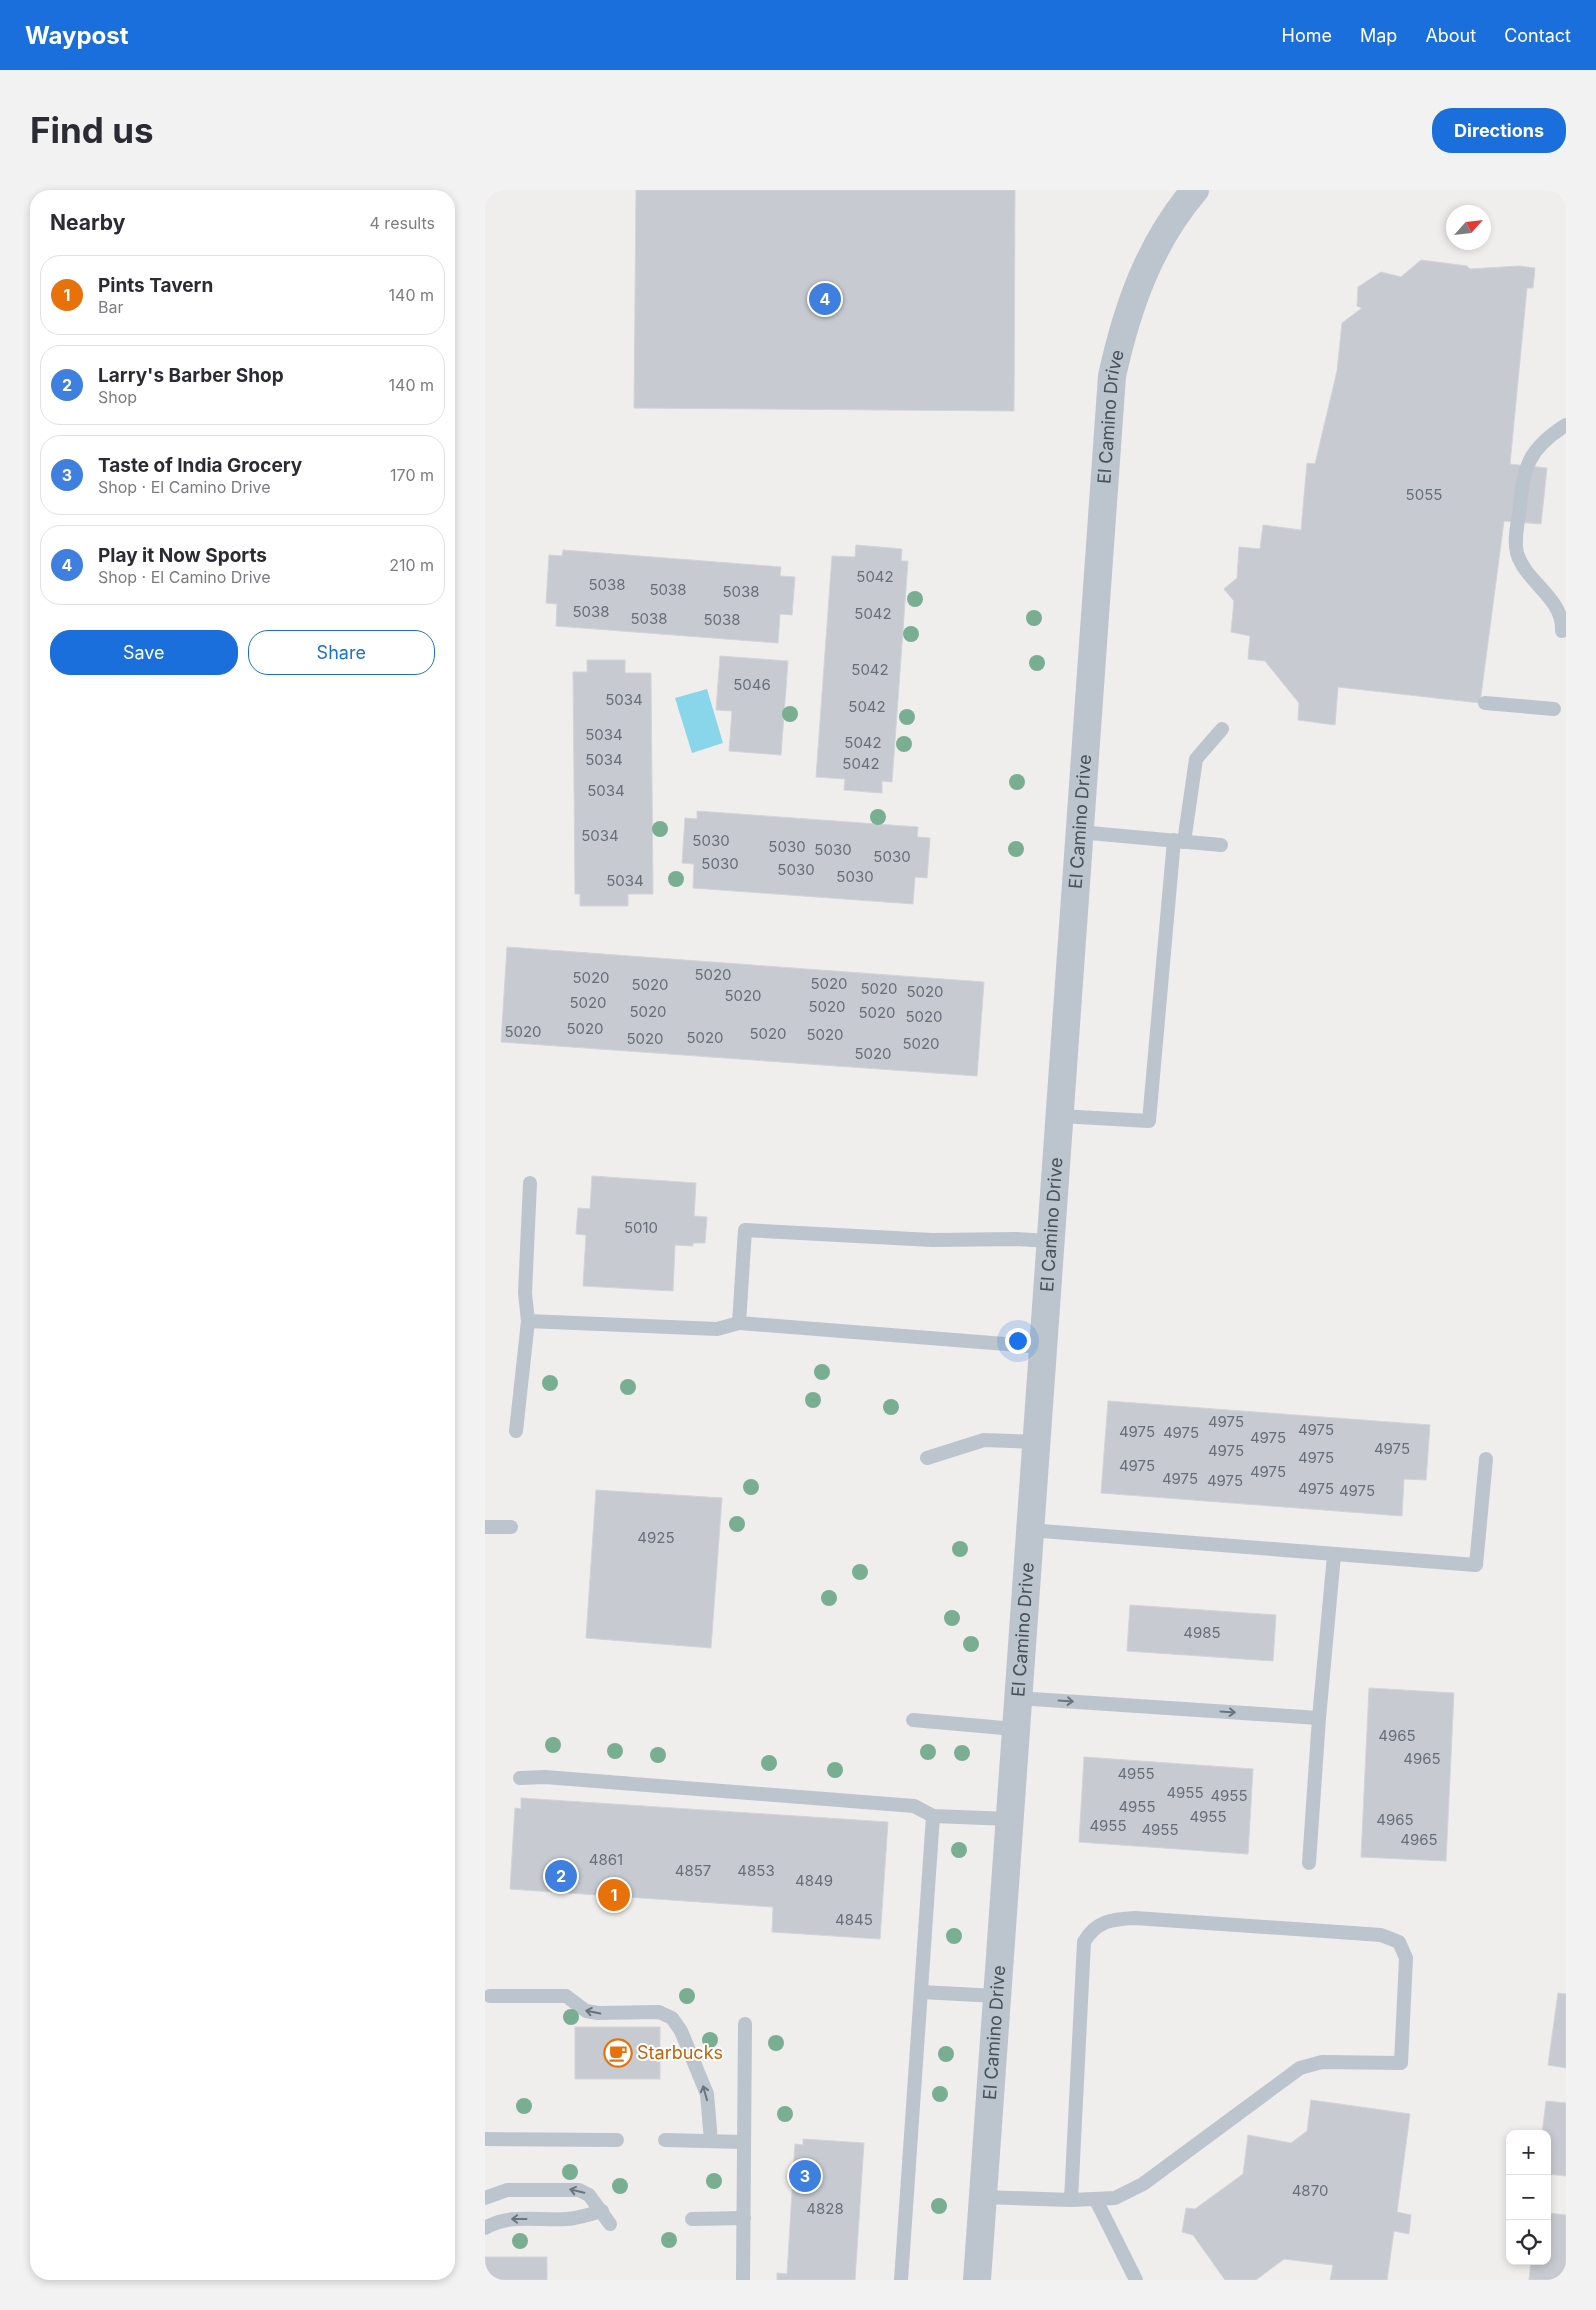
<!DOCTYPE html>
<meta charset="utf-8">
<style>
:root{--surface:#fff;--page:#f2f2f3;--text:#2b2b33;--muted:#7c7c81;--line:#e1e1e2;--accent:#1b6fdc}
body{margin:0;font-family:Inter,sans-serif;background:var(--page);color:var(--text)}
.controls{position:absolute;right:15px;bottom:15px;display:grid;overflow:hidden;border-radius:10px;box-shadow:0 2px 8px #0003}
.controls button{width:45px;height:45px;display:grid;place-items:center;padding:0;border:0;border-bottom:1px solid var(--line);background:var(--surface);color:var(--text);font:25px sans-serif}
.compass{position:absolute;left:961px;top:15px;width:45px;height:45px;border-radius:50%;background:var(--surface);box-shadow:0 2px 8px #0003;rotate:63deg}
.you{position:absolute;left:532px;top:1150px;width:18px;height:18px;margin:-12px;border:4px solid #fff;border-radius:50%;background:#1a73e8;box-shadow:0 0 0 8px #1a73e833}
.badge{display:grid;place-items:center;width:32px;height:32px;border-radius:50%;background:var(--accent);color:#fff;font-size:16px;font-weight:700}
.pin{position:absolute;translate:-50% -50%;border:2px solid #fff;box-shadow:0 1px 5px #0006}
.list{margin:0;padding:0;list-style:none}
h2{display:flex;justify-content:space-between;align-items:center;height:65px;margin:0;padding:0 20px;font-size:21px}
h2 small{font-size:16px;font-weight:400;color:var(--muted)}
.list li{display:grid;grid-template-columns:32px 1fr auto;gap:15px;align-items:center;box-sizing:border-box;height:80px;margin:0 10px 10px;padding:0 10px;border:1px solid var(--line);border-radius:20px}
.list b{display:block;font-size:19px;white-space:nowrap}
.list p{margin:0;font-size:16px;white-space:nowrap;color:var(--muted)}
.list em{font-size:16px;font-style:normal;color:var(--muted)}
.actions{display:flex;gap:10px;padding:15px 20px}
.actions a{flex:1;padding:11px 0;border:1px solid var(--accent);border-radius:20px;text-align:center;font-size:18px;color:var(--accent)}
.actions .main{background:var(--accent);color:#fff}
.icon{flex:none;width:28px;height:28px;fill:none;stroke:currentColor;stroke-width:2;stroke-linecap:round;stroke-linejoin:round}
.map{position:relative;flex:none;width:1081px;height:2090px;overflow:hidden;border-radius:20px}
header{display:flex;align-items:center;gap:30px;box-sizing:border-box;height:70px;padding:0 25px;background:var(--accent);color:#fff}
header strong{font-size:24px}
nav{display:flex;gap:28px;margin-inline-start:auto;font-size:18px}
.intro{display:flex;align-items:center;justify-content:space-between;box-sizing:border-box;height:120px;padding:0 30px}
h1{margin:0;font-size:35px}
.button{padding:12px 22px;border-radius:20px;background:var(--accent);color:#fff;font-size:18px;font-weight:700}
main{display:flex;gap:30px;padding:0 30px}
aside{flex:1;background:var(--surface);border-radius:20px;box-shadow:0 2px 8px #0003}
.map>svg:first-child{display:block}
.water{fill:#89d6ea}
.building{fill:#c7cad0;stroke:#d1d4d9}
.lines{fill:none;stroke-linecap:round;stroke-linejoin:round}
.lane{stroke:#bcc5cd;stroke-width:14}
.street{stroke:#bcc5cd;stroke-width:28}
.tree{fill:#79ae93}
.oneway{stroke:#69747d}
.labels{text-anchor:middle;stroke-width:4;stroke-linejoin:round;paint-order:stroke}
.number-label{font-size:15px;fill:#666f78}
.street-label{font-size:18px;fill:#46515b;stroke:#fff}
.food-label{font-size:18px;fill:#c56008;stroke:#fff;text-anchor:start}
</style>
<header>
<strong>Waypost</strong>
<nav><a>Home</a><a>Map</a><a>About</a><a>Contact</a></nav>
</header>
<div class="intro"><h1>Find us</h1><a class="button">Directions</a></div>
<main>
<aside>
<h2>Nearby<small>4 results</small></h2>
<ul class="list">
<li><span class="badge" style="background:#e8710a">1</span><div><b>Pints Tavern</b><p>Bar</p></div><em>140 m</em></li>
<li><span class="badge" style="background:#3f7fe0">2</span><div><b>Larry's Barber Shop</b><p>Shop</p></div><em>140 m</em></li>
<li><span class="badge" style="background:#3f7fe0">3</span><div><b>Taste of India Grocery</b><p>Shop · El Camino Drive</p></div><em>170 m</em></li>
<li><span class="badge" style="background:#3f7fe0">4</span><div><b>Play it Now Sports</b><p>Shop · El Camino Drive</p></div><em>210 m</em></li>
</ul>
<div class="actions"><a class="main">Save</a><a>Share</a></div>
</aside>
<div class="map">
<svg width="1081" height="2090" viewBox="0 0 1081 2090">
<rect width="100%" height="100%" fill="#f0eded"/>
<path class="water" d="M 222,499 L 238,553 L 207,563 L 190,508 Z"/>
<g class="building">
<path d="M 151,0 L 530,0 L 529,221 L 149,218 Z"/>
<path d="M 936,70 L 982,76 L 985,79 L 1034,76 L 1050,78 L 1048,98 L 1042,98 L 1025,274 L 1062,278 L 1056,334 L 1019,331 L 995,513 L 853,497 L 850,535 L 813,530 L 814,513 L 780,471 L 763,469 L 765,446 L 746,442 L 749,411 L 739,399 L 752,388 L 754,357 L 775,359 L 778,335 L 816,340 L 822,273 L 830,274 L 852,181 L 857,133 L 877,118 L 872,116 L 873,97 L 896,82 L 916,87 Z"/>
<path d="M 371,355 L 417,359 L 416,371 L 423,371 L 407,592 L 397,591 L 397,603 L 359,600 L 360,589 L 331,587 L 347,366 L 370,367 Z"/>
<path d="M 78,360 L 296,377 L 295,386 L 310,387 L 307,425 L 295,424 L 293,453 L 71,436 L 72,414 L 61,413 L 64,365 L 77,366 Z"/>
<path d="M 235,466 L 303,471 L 296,565 L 244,561 L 247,521 L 231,520 Z"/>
<path d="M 102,470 L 140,470 L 140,483 L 166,483 L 168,704 L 143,704 L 143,716 L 95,716 L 95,704 L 90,704 L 88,482 L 102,482 Z"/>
<path d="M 212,621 L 433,637 L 432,647 L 445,648 L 442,688 L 430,687 L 428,714 L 208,698 L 209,674 L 197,673 L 200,628 L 212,629 Z"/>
<path d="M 22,757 L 499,792 L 492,886 L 16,852 Z"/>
<path d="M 107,986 L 211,993 L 209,1026 L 222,1027 L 220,1053 L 208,1053 L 208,1056 L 190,1055 L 188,1101 L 98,1096 L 101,1045 L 91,1044 L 93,1018 L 105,1019 Z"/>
<path d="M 623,1211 L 945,1235 L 941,1290 L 919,1289 L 917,1326 L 616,1303 Z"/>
<path d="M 111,1300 L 237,1308 L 226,1458 L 101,1448 Z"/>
<path d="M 645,1415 L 791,1425 L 788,1471 L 642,1461 Z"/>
<path d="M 884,1498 L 969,1503 L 961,1671 L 876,1667 Z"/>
<path d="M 599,1567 L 768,1579 L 763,1664 L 594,1652 Z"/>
<path d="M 36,1608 L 403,1632 L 395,1749 L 287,1742 L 288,1717 L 25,1699 L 30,1618 L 36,1619 Z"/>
<path d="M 1073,1803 L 1081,1804 L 1081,1878 L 1063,1875 Z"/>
<rect x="90" y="1837" width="85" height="52"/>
<path d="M 826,1910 L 925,1924 L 912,2022 L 926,2025 L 924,2044 L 909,2041 L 902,2090 L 845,2090 L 848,2075 L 799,2069 L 771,2090 L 740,2090 L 708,2045 L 697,2042 L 701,2018 L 710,2019 L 758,1984 L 763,1945 L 806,1953 L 822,1941 Z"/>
<path d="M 1061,1911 L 1081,1913 L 1081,1986 L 1062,1984 L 1062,1944 L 1057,1944 Z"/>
<path d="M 318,1949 L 379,1953 L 370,2090 L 292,2090 L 292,2083 L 302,2084 L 310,1954 L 318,1955 Z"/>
<path d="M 1062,2023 L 1081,2025 L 1081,2090 L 1044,2090 L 1046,2071 L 1062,2071 Z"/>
<rect x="0" y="2067" width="62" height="23"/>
</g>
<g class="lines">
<g class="lane">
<path d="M 1077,441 C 1079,408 1040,392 1032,363 C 1029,351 1032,336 1034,324 C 1039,279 1040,261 1081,235"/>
<path d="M 1000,513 L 1069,519"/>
<path d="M 594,642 L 736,655"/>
<path d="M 699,652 L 711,569 L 737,539"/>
<path d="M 575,926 L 664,931 L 689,650"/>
<path d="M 43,1131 L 232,1139 L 254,1133"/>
<path d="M 558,1157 L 254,1133 L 260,1040 L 447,1050 L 531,1049 L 565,1051"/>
<path d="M 31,1241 L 43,1131 L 40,1103 L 45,993"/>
<path d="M 442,1268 L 499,1250 L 551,1252"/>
<path d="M 0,1337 L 26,1337"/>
<path d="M 544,1340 L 991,1375 L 1001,1269"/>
<path d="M 532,1508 L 834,1528"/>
<path d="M 428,1530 L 530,1539"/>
<path d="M 35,1588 L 60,1587 L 429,1616 L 448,1626 L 525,1629"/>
<path d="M 824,1673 L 834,1528 L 849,1365"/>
<path d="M 436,1802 L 512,1806"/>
<path d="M 5,1806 L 81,1806 L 101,1821 L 113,1823 L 174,1822 L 187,1828 L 196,1841 L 222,1904 L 226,1951"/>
<path d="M 0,1949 L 132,1950"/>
<path d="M 180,1950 L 258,1952"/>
<path d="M 498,2007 L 586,2010 L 599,1752 C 611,1731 627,1729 650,1728 L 896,1745 L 914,1752 L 921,1768 L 916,1873 L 837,1872 L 815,1878 L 658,1994 L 630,2008 L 586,2010"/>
<path d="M 0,2008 L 22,2000 L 94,2000 L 104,2005 L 125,2034"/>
<path d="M 611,2010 L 651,2090"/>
<path d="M 207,2029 L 259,2028"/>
<path d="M 0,2038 C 25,2023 54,2031 82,2029 C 94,2028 105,2024 117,2021"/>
<path d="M 258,2090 L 260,1834"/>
<path d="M 416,2090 L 448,1626"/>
</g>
<path class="street" id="s1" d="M 492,2090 L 627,186 C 642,118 664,54 710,0"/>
</g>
<g class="tree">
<circle cx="430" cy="409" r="8"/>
<circle cx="549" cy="428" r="8"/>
<circle cx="426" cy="444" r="8"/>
<circle cx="552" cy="473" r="8"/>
<circle cx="305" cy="524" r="8"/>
<circle cx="422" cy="527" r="8"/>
<circle cx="419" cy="554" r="8"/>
<circle cx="532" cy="592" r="8"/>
<circle cx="393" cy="627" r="8"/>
<circle cx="175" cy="639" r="8"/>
<circle cx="531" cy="659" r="8"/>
<circle cx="191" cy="689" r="8"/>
<circle cx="337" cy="1182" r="8"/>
<circle cx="65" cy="1193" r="8"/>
<circle cx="143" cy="1197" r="8"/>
<circle cx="328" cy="1210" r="8"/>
<circle cx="406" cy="1217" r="8"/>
<circle cx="266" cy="1297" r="8"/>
<circle cx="252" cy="1334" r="8"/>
<circle cx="475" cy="1359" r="8"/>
<circle cx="375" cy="1382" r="8"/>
<circle cx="344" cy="1408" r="8"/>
<circle cx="467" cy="1428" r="8"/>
<circle cx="486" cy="1454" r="8"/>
<circle cx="68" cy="1555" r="8"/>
<circle cx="130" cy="1561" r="8"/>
<circle cx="443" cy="1562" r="8"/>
<circle cx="477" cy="1563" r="8"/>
<circle cx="173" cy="1565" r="8"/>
<circle cx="284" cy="1573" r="8"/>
<circle cx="350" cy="1580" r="8"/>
<circle cx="474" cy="1660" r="8"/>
<circle cx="469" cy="1746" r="8"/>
<circle cx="202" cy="1806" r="8"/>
<circle cx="86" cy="1827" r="8"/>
<circle cx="225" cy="1850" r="8"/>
<circle cx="291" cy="1853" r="8"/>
<circle cx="461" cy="1864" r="8"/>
<circle cx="455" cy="1904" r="8"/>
<circle cx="39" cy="1916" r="8"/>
<circle cx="300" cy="1924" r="8"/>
<circle cx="85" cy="1982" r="8"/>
<circle cx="229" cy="1991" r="8"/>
<circle cx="135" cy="1996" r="8"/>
<circle cx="454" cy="2016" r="8"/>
<circle cx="184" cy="2050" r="8"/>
<circle cx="35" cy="2051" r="8"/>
</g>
<defs><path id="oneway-shaft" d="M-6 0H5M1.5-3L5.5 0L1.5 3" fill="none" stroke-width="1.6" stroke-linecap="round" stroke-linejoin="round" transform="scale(1.25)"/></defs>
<g class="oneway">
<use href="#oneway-shaft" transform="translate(581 1511) rotate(4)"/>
<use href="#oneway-shaft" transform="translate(743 1522) rotate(4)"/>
<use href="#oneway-shaft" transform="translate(108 1822) rotate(-168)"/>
<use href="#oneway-shaft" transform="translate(220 1903) rotate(-106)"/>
<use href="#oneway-shaft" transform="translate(92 2001) rotate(-167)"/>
<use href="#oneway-shaft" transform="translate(34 2029) rotate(180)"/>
</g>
<defs>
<g id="cafe-ring" transform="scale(1.4375)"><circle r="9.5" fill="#fff" stroke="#e8710a" stroke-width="1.5"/><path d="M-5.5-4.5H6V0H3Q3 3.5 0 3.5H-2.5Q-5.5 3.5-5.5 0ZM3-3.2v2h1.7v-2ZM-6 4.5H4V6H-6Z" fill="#e8710a"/></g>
</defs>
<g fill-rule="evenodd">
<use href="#cafe-ring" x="133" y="1863"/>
</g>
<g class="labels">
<g class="number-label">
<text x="939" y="310">5055</text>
<text x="390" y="392">5042</text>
<text x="122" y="400">5038</text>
<text x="183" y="405">5038</text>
<text x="256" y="407">5038</text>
<text x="106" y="427">5038</text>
<text x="388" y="429">5042</text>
<text x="164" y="434">5038</text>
<text x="237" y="435">5038</text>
<text x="385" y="485">5042</text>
<text x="267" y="500">5046</text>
<text x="139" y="515">5034</text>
<text x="382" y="522">5042</text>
<text x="119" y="550">5034</text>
<text x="378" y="558">5042</text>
<text x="119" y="575">5034</text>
<text x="376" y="579">5042</text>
<text x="121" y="606">5034</text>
<text x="115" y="651">5034</text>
<text x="226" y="656">5030</text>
<text x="302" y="662">5030</text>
<text x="348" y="665">5030</text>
<text x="407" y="672">5030</text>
<text x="235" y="679">5030</text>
<text x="311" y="685">5030</text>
<text x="370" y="692">5030</text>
<text x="140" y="696">5034</text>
<text x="228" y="790">5020</text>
<text x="106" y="793">5020</text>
<text x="344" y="799">5020</text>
<text x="165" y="800">5020</text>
<text x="394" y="804">5020</text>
<text x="440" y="807">5020</text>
<text x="258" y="811">5020</text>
<text x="103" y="818">5020</text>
<text x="342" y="822">5020</text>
<text x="163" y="827">5020</text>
<text x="392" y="828">5020</text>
<text x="439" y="832">5020</text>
<text x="100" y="844">5020</text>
<text x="38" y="847">5020</text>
<text x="283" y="849">5020</text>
<text x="340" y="850">5020</text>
<text x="220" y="853">5020</text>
<text x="160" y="854">5020</text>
<text x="436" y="859">5020</text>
<text x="388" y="869">5020</text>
<text x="156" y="1043">5010</text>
<text x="741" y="1237">4975</text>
<text x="831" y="1245">4975</text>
<text x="652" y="1247">4975</text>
<text x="696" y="1248">4975</text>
<text x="783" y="1253">4975</text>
<text x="907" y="1264">4975</text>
<text x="741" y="1266">4975</text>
<text x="831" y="1273">4975</text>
<text x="652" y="1281">4975</text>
<text x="783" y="1287">4975</text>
<text x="695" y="1294">4975</text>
<text x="740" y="1296">4975</text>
<text x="831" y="1304">4975</text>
<text x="872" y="1306">4975</text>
<text x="171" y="1353">4925</text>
<text x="717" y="1448">4985</text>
<text x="912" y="1551">4965</text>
<text x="937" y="1574">4965</text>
<text x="651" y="1589">4955</text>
<text x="700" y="1608">4955</text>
<text x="744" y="1611">4955</text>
<text x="652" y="1622">4955</text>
<text x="723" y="1632">4955</text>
<text x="910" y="1635">4965</text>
<text x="623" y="1641">4955</text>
<text x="675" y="1645">4955</text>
<text x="934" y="1655">4965</text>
<text x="121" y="1675">4861</text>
<text x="208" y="1686">4857</text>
<text x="271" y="1686">4853</text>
<text x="329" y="1696">4849</text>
<text x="369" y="1735">4845</text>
<text x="825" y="2006">4870</text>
<text x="340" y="2024">4828</text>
</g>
<g class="street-label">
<text dy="6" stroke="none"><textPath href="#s1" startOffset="1868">El Camino Drive</textPath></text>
<text dy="6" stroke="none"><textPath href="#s1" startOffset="1462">El Camino Drive</textPath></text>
<text dy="6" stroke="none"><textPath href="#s1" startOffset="1058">El Camino Drive</textPath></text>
<text dy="6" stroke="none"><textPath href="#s1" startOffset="652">El Camino Drive</textPath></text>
<text dy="6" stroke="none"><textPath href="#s1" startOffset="248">El Camino Drive</textPath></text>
</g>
<g class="food-label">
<text x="152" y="1869">Starbucks</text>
</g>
</g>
</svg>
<div class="controls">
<button>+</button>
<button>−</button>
<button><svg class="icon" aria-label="locate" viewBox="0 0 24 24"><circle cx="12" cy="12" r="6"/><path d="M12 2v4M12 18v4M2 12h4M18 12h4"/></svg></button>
</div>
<svg class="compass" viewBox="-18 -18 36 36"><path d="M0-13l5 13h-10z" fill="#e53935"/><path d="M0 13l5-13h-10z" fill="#7c7c81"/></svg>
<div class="you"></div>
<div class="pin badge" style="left:129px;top:1705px;background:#e8710a">1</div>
<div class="pin badge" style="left:76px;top:1686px;background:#3f7fe0">2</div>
<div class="pin badge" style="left:320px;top:1986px;background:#3f7fe0">3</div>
<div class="pin badge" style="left:340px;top:109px;background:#3f7fe0">4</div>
</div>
</main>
